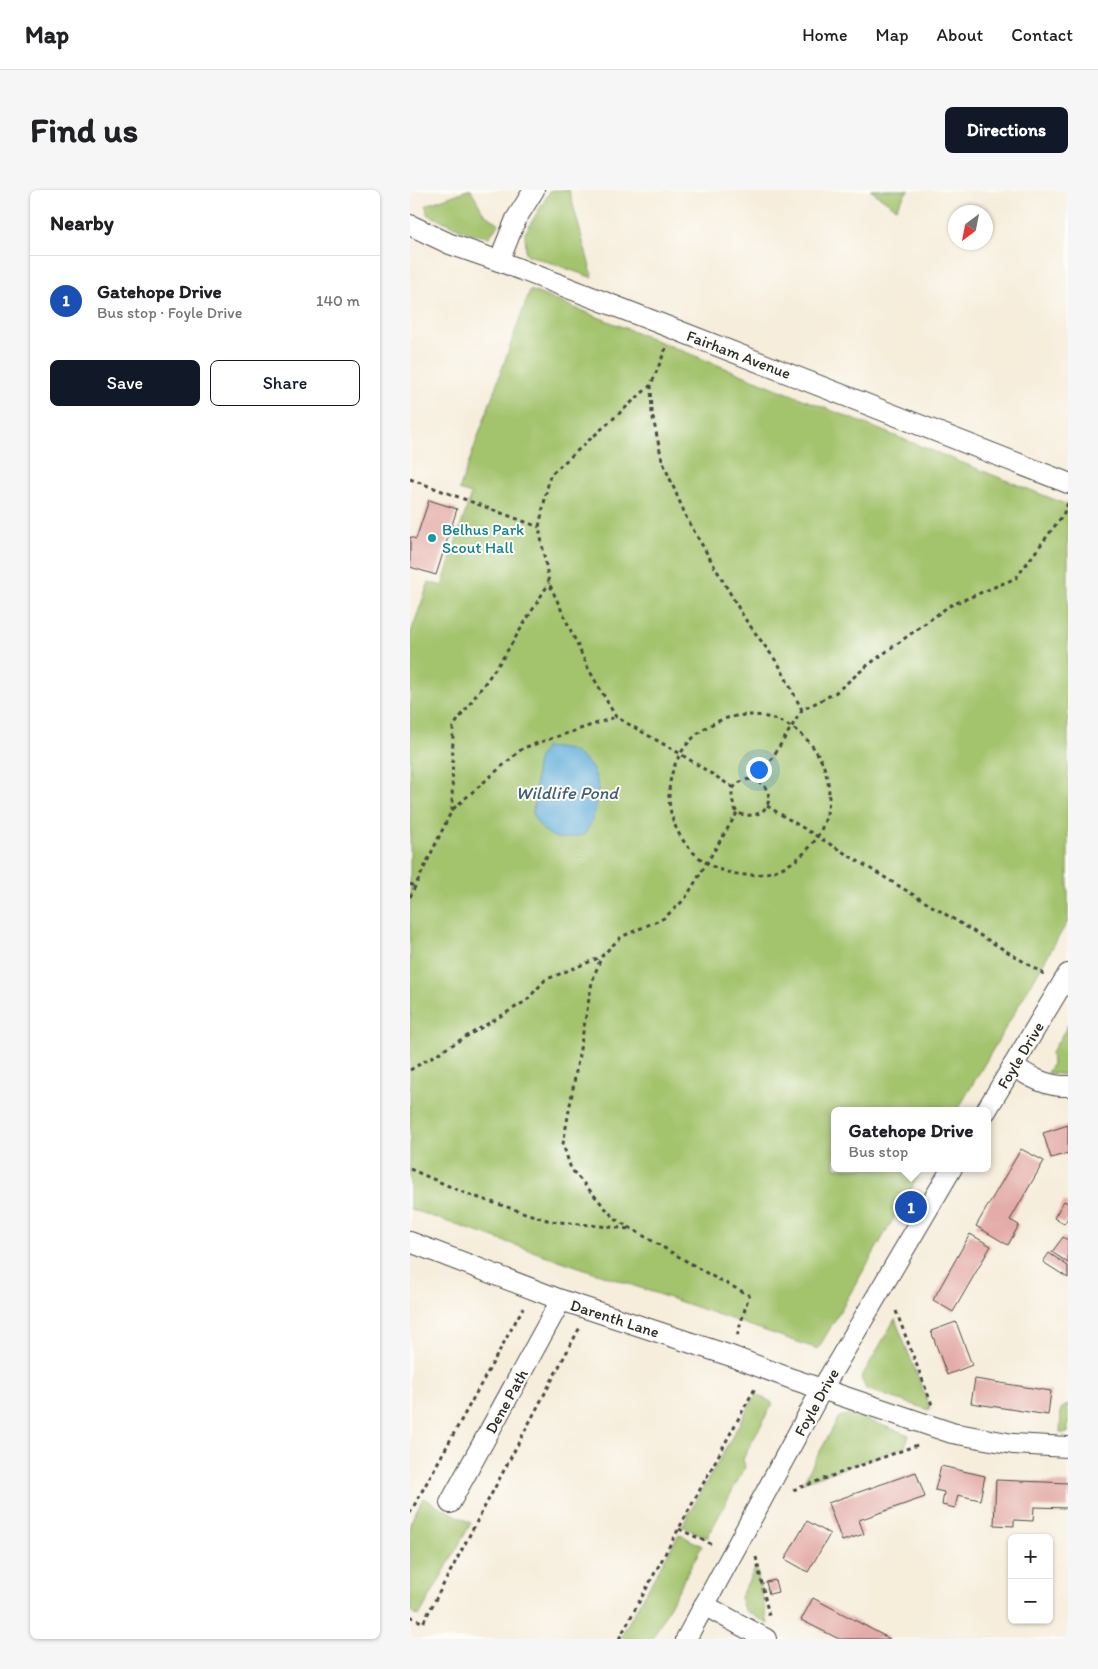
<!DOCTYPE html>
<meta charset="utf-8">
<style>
:root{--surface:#fff;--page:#f6f6f6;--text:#202124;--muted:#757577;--line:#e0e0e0;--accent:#111827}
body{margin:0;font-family:Itim,sans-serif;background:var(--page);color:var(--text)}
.controls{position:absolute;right:15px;bottom:15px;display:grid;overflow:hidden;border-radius:8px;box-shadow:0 1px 4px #0004}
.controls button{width:45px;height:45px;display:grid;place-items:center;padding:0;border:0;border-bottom:1px solid var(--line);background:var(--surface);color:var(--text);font:25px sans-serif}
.compass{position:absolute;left:538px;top:15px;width:45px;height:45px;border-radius:50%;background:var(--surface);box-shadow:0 1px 4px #0004;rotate:212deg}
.you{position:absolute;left:348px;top:579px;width:18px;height:18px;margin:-12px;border:4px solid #fff;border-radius:50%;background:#1a73e8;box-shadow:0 0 0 8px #1a73e833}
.badge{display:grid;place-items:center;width:32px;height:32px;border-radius:50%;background:var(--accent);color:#fff;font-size:16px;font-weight:700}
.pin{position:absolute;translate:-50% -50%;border:2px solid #fff;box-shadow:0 1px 5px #0006}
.popup{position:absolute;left:421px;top:917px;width:160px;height:65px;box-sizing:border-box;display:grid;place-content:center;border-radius:8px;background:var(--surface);filter:drop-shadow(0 1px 4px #0005);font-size:16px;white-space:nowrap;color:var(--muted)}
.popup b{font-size:19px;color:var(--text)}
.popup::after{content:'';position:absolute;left:50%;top:100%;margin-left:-10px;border:10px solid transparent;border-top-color:var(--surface)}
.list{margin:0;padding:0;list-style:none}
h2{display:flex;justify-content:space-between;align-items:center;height:65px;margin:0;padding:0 20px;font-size:21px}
h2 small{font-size:16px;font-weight:400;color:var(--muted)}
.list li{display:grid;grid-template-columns:32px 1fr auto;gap:15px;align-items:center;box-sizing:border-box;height:90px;padding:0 20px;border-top:1px solid var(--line)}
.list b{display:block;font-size:19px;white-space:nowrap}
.list p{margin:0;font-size:16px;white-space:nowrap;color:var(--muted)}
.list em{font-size:16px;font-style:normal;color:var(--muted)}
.actions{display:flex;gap:10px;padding:15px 20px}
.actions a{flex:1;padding:11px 0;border:1px solid var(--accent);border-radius:8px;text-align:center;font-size:18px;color:var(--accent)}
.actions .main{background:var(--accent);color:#fff}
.map{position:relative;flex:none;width:658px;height:1449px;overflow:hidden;border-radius:8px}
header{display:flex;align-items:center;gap:30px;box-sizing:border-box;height:70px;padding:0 25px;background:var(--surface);border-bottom:1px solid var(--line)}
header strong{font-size:24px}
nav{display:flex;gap:28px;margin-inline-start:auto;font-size:18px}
.intro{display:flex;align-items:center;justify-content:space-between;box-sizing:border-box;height:120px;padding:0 30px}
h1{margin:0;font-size:35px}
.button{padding:12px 22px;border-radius:8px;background:var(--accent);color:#fff;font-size:18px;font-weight:700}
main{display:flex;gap:30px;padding:0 30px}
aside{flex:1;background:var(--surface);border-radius:8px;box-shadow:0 1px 4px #0004}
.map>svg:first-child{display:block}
.green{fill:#a3c36c;stroke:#67774c}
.water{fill:#61aeda;stroke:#466c82}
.building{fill:#e4aca8}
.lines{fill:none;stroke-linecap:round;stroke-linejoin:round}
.street-casing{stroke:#494845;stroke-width:22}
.path{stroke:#494845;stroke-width:3;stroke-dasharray:4 4;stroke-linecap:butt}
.street{stroke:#fff;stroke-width:20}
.culture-dot{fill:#0f9aa8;stroke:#fdfcf7;stroke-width:2}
.labels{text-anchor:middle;stroke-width:4;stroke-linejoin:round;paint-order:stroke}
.street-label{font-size:16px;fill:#2b2b2b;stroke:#fdfcf7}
.culture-label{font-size:16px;fill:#0d838f;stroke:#fdfcf7;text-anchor:start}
.water-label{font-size:18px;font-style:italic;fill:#415f71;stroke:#fdfcf7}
</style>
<header>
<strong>Map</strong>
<nav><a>Home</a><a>Map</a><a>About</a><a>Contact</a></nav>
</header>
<div class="intro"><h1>Find us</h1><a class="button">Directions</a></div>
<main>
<aside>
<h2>Nearby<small></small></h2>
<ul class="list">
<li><span class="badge" style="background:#1a4fb4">1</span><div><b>Gatehope Drive</b><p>Bus stop · Foyle Drive</p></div><em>140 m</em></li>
</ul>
<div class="actions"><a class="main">Save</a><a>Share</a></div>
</aside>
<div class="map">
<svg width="658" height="1449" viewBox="0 0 658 1449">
<rect width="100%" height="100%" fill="#fdfcf7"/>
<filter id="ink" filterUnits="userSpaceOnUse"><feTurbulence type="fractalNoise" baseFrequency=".02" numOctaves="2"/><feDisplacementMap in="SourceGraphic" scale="10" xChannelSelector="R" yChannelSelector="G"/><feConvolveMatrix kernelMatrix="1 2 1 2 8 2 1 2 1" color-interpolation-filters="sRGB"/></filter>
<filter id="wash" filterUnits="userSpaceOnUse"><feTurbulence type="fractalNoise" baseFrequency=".0096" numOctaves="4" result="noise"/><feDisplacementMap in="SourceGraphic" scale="20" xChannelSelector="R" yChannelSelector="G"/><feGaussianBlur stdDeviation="1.12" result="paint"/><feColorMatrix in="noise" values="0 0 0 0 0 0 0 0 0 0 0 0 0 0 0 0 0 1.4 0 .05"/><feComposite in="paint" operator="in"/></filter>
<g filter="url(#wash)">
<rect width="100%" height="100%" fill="#f6eddb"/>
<g class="green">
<path d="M 58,0 L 61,0 L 74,24 L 89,34 L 79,47 L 61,44 L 17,24 L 16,15 Z"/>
<path d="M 141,0 L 159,0 L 183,88 L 116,64 L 115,43 Z"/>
<path d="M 460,0 L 498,0 L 486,18 Z"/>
<path d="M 120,100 L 658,315 L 658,731 L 547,921 L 425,921 L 425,978 L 513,978 L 408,1159 L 0,1019 L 0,445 L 19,392 L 32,396 L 61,304 L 49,300 Z"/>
<path d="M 658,835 L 658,885 L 637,883 L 642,875 L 641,863 Z"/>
<path d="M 485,1129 L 520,1218 L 519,1220 L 456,1199 L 451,1188 Z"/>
<path d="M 346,1204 L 363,1213 L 333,1269 L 335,1277 L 297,1348 L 272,1336 Z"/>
<path d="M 658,1214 L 658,1243 L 650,1243 L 651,1219 Z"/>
<path d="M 440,1224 L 499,1245 L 495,1257 L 393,1292 L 429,1227 Z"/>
<path d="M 13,1308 L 61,1333 L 9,1426 L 0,1421 L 0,1333 Z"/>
<path d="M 269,1344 L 292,1356 L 242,1449 L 216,1449 L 211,1446 Z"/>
<path d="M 346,1377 L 358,1434 L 334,1420 L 330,1407 Z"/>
</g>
<path class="water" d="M 136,557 C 143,558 152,558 159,560 C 164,561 168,565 172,568 C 197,586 189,623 174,645 C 166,646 154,650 147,648 C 137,645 126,635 123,624 C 122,619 125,614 126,609 C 126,599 125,580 128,571 C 129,566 133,561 136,557 Z"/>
<g id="blocks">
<g class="building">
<path d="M 19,310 L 47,319 L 26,385 L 0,377 L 0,347 L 6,349 Z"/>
<path d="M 658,935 L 658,963 L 641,968 L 633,943 Z"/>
<path d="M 611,959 L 634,971 L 600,1030 L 609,1035 L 598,1055 L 566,1036 Z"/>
<path d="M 654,1011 L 658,1013 L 658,1028 L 654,1034 L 644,1028 Z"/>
<path d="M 560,1044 L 581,1056 L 543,1122 L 523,1110 Z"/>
<path d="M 653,1047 L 658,1050 L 658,1073 L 642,1062 Z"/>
<path d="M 639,1063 L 658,1076 L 658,1088 L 633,1072 Z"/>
<path d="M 546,1132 L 562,1175 L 537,1185 L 521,1141 Z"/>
<path d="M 565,1189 L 641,1201 L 638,1225 L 561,1213 Z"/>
<path d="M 531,1276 L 575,1286 L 570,1310 L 548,1305 L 545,1318 L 532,1315 L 534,1302 L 525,1300 Z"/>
<path d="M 506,1282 L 515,1307 L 449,1330 L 454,1344 L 432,1351 L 418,1313 Z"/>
<path d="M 586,1290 L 658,1293 L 658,1318 L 624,1317 L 623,1331 L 604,1330 L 604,1336 L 584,1335 Z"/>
<path d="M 397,1331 L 420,1344 L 398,1382 L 375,1369 Z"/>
<path d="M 365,1390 L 368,1402 L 359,1404 L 356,1392 Z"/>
<path d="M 403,1408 L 420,1417 L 480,1449 L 429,1449 L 391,1430 Z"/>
</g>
</g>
</g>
<g filter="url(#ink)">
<use href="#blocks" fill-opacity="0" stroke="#494845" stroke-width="1"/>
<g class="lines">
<g class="street-casing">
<g id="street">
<path d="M 0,35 L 40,54 L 89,71 L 264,139 L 658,293"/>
<path d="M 89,71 L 106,29 L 124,0"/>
<path d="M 603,876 C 620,887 637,897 658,896"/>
<path d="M 576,921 L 658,784"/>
<path d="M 0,1052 L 151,1110 L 321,1166 L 382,1189 L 542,1243 L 603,1254 L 658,1257"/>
<path d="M 40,1313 L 151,1110"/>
<path d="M 294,1415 L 356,1449"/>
<path d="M 276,1449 L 412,1199 L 542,978"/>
</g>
</g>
<g class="path">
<path d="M 256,158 L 241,195 L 242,223 L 252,270 L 277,329 L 335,429 L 369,475 L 392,520 L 425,503 L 458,475 L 539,416 L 606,388 L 653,325 L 658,313"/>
<path d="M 241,195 L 140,285 L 129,337 L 139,393 L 178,478 L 206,527 L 269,563 L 324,598"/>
<path d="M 0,289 L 129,337"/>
<circle cx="339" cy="605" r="80"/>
<path d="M 340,589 C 370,594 363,635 327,623 C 320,608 317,593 340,589 Z"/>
<path d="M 348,591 L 392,520"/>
<path d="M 357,616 L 634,784"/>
<path d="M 43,619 L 113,558 L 206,527"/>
<path d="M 327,623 L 275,709 L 254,728 L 211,747 L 191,767 L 182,792 L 153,954 L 161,979 L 205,1029 L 300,1085 L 339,1105 L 327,1146"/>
<path d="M 0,694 L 5,696"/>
<path d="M 0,707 L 42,620 L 43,537 L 91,471 L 139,393"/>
<path d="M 0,880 L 116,811 L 135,790 L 191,767"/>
<path d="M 0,979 L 57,1004 L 140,1031 L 220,1039"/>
<path d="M 486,1121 L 522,1215"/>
<path d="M 383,1300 L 510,1254"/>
<path d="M 0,1323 L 113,1118"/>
<path d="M 269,1339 L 301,1354"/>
<path d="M 346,1367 L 359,1426"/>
<path d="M 0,1426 L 13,1433 L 170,1137"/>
<path d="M 209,1449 L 345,1198"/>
</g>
<use href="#street" class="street"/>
</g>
</g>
<circle class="culture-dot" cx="22" cy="348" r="5"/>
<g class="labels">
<g class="street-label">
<text transform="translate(329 164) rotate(21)" y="6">Fairham Avenue</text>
<text transform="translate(610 865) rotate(-59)" y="6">Foyle Drive</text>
<text transform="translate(205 1128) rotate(18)" y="6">Darenth Lane</text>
<text transform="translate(96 1211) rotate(-61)" y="6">Dene Path</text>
<text transform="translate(406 1212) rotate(-61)" y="6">Foyle Drive</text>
</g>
<g class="culture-label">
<text x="32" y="345">Belhus Park<tspan x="32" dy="18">Scout Hall</tspan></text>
</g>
<g class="water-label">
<text x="157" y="609">Wildlife Pond</text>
</g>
</g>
</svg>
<div class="controls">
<button>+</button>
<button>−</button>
</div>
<svg class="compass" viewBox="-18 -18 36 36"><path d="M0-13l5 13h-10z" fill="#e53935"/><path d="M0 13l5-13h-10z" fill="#757577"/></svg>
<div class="you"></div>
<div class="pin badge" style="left:501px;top:1017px;background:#1a4fb4">1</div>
<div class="popup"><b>Gatehope Drive</b>Bus stop</div>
</div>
</main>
